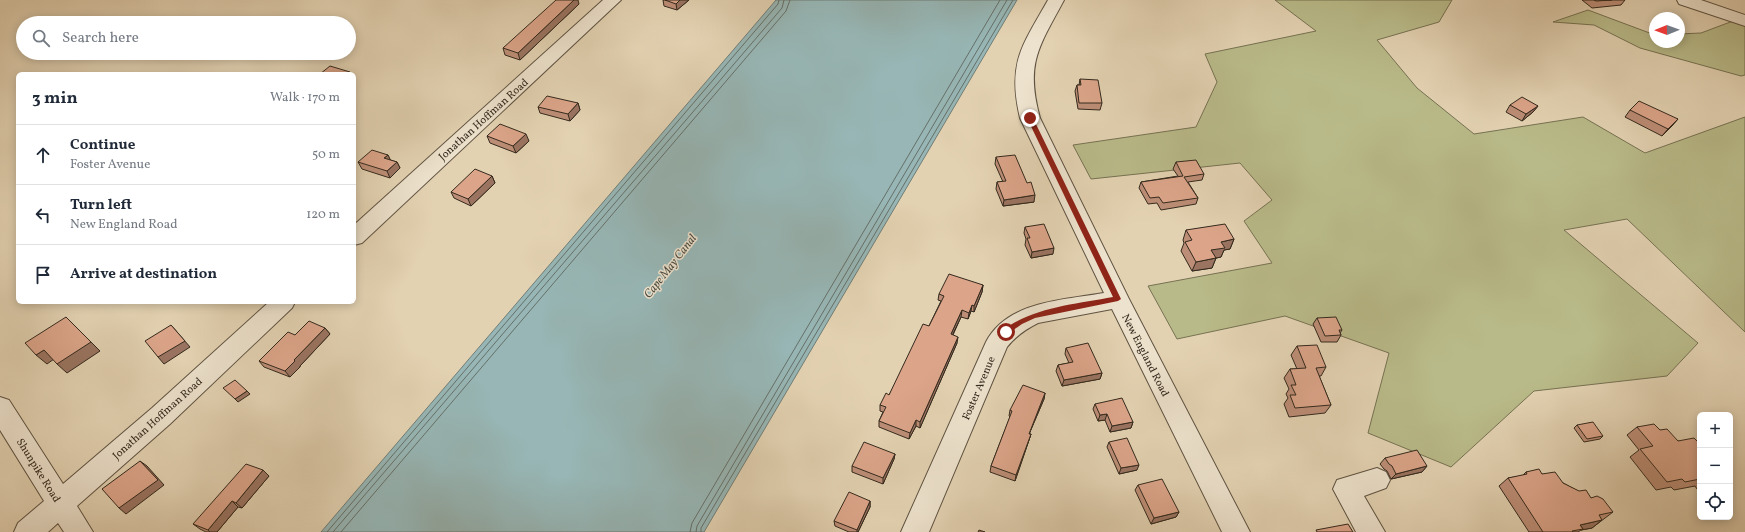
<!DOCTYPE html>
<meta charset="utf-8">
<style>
:root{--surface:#fff;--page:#f6f6f7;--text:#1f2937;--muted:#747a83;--line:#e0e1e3}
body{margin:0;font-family:Vollkorn,serif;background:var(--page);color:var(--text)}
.controls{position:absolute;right:12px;bottom:12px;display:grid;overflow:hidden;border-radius:6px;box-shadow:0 2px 10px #0003}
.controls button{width:36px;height:36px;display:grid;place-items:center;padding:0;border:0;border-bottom:1px solid var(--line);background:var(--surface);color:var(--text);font:20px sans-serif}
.compass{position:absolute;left:1649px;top:12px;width:36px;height:36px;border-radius:50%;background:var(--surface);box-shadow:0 2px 10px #0003;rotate:269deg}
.stop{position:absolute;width:12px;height:12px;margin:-9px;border:3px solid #8f2418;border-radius:50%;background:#fff}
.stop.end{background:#8f2418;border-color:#fff;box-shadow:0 1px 4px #0008}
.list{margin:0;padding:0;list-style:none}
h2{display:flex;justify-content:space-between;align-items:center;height:52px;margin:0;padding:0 16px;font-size:17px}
h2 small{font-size:13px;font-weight:400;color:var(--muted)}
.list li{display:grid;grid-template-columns:26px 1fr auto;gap:12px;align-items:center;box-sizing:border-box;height:60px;padding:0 16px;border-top:1px solid var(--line)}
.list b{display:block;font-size:15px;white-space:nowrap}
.list p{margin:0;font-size:13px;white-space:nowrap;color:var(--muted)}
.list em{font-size:13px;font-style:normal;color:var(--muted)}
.icon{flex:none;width:22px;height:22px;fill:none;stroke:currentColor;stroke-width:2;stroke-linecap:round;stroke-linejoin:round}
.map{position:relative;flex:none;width:1745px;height:532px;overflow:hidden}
.search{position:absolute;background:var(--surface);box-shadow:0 2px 10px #0003;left:16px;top:16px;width:340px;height:44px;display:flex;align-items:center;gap:10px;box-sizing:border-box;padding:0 14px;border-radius:22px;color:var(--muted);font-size:15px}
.panel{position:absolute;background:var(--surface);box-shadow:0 2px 10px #0003;left:16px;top:72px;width:340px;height:232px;border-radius:6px}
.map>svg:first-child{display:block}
.green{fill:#b9ba89;stroke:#767253}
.water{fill:#97b6b5;stroke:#6f7e78}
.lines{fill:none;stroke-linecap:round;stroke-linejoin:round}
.shore{stroke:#657069;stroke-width:1}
.minor-casing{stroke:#5f5342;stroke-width:2}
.minor{fill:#ede2cd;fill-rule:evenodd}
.wall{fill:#bd8e77;stroke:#33291d}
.shaded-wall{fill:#9a7461;stroke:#33291d}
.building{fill:#dca58a;stroke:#33291d}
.route{fill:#8f2418}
.labels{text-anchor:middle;stroke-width:3;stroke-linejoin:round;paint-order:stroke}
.street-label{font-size:11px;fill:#33291d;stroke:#ede2cd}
.water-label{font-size:12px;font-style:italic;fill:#4c4c43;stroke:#ede2cd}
</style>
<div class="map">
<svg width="1745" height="532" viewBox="0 0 1745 532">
<rect width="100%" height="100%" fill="#e3d2b2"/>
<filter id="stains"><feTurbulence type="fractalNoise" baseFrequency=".005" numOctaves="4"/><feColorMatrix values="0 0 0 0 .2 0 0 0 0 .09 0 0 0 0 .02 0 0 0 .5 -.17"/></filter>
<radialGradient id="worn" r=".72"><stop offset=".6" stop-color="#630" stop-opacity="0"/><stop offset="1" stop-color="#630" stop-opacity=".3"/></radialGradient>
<g class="green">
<path d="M 1275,0 L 1452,0 L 1439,22 L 1377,40 L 1417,88 L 1474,134 L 1583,117 L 1645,153 L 1745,117 L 1745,332 L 1627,219 L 1564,230 L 1698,343 L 1667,376 L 1534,391 L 1451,467 L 1368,433 L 1389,353 L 1285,316 L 1177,339 L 1148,286 L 1272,263 L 1244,221 L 1272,200 L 1240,163 L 1091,179 L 1073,145 L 1196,127 L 1217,82 L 1205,54 L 1316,31 Z"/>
<path d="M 1588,10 L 1655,35 L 1655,42 L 1679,42 L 1679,34 L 1701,33 L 1733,21 L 1745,26 L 1745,75 L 1741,76 L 1640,48 L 1594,25 L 1553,22 Z"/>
</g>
<path class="water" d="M 776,0 L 1017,0 L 704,532 L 321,532 Z"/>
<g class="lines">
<g class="shore">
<path d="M 327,532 L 778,4 L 779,0"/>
<path d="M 333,532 L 782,8 L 784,0"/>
<path d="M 341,532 L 786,11 L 790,0"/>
<path d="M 690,532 L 692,523 L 1000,0"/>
<path d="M 696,532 L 697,526 L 1007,0"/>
<path d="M 701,532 L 701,528 L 1013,0"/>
</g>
<g class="minor-casing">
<g id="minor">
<path d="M 603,0 L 621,0 L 362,243 L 354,245 L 354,225 Z"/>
<path d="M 1048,0 L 1064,0 C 1039,47 1025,63 1040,118 L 1129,299 L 1250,532 L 1222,532 L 1112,309 L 1038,323 C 1026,329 1016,336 1007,347 L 929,532 L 901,532 L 986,342 C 1007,301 1064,300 1104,293 L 1020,118 C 1007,63 1022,46 1048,0 Z"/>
<path d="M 1677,0 L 1701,0 L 1745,15 L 1745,26 L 1679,4 Z"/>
<path d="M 269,302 L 295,302 L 292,308 L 170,424 L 77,506 L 93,532 L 64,532 L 58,523 L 48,532 L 14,532 L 18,523 L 44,501 L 0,430 L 0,397 L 9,400 L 63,484 L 152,408 Z"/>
<path d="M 1377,468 L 1386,472 L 1390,480 L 1386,488 L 1364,496 L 1385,532 L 1356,532 L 1333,489 L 1337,480 Z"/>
</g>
</g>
<use href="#minor" class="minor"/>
</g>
<g class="wall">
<path d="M 663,0 L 689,0 L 677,10 L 664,6 Z"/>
<path d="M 1582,0 L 1625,0 L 1621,5 L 1592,8 Z"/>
<path d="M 579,4 L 520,60 L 505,55 L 503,48 Z"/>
<path d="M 1080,79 L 1102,103 L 1100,110 L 1078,109 L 1075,91 L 1077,85 L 1079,85 Z"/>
<path d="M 578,103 L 580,110 L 570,121 L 540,113 L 538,107 Z"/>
<path d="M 1510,105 L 1538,106 L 1533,112 L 1522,121 L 1506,112 Z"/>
<path d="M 1630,110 L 1678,119 L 1662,136 L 1625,117 Z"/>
<path d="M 487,136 L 529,141 L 516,153 L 490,143 Z"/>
<path d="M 388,155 L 390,160 L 397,162 L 400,168 L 390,178 L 362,169 L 358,162 Z"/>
<path d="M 996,157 L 1034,202 L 1003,206 L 996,189 L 997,182 L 1003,182 L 995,164 Z"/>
<path d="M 1176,162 L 1204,174 L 1202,180 L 1188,182 L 1198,198 L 1196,204 L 1161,210 L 1157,203 L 1148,204 L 1139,188 L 1141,182 L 1178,176 L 1173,169 Z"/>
<path d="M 492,176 L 495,183 L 471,206 L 454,198 L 451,192 Z"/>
<path d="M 1025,227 L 1053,254 L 1031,258 L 1025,245 L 1026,239 L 1024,233 Z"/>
<path d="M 1186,230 L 1234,239 L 1230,249 L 1224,250 L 1221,257 L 1216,258 L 1212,268 L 1192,271 L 1181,251 L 1184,243 L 1183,240 Z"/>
<path d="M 983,285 L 982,292 L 974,312 L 971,311 L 968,319 L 961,317 L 953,335 L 957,343 L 920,428 L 916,426 L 909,439 L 879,427 L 879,421 L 883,412 L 880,411 L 880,405 L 889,395 L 929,326 L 941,301 L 938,300 L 939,294 Z"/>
<path d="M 1317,318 L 1342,330 L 1340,333 L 1341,335 L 1337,342 L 1321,342 L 1313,324 Z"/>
<path d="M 325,328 L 330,334 L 300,366 L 300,367 L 290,377 L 264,367 L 259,361 L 295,335 Z"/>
<path d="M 1297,346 L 1326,367 L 1321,376 L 1319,376 L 1331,405 L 1325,413 L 1289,417 L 1284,404 L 1288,398 L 1286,394 L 1289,389 L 1284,378 L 1290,369 L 1297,369 L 1291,355 Z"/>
<path d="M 1066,348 L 1102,373 L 1100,379 L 1062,386 L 1056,371 L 1058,365 L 1069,363 L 1065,354 Z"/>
<path d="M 1045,393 L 1044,399 L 1029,434 L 1031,434 L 1029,440 L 1015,481 L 990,472 L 991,466 L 1010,417 L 1009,416 L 1010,410 Z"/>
<path d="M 1095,404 L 1133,422 L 1131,428 L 1110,432 L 1105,420 L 1098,421 L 1093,409 Z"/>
<path d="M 1577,425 L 1603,436 L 1600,439 L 1584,442 L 1574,428 Z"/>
<path d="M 1637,427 L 1660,430 L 1678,441 L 1700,444 L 1700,488 L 1697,489 L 1695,486 L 1674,490 L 1671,487 L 1656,490 L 1630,457 L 1639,450 L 1627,435 Z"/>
<path d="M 1109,442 L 1137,470 L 1119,474 L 1107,447 Z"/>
<path d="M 895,454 L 894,459 L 883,484 L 852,472 L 852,466 Z"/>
<path d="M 1385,458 L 1427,466 L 1422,472 L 1391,479 L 1387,471 L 1384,469 L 1380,464 Z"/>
<path d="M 1526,472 L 1542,474 L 1563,483 L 1591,498 L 1613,512 L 1592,528 L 1581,530 L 1578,532 L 1529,532 L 1499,486 L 1508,478 L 1522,476 Z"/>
<path d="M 269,476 L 242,508 L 238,507 L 217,532 L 206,532 L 200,529 L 193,524 Z"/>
<path d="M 1138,485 L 1179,512 L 1176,517 L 1151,524 L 1135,490 Z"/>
<path d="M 870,501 L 870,507 L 858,532 L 849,532 L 835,526 L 834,521 Z"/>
</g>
<g class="shaded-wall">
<path d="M 574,0 L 578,0 L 579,4 L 520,60 L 518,53 Z"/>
<path d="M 680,0 L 689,0 L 677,10 L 676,4 Z"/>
<path d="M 578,103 L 580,110 L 570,121 L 568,114 Z"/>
<path d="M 1538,106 L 1533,112 L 1522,121 L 1526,114 Z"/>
<path d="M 1678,119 L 1672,126 L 1662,136 L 1668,129 Z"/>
<path d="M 526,134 L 529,141 L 516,153 L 513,146 Z"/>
<path d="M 388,155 L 391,161 L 384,158 Z"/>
<path d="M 397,162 L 400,168 L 390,178 L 387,171 Z"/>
<path d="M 492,176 L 495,183 L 471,206 L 468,199 Z"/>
<path d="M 1035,195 L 1034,202 L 1003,206 L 1004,200 Z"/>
<path d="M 1234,239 L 1230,249 L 1224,250 L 1221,257 L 1207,260 L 1211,250 L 1221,242 Z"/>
<path d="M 1054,248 L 1053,254 L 1031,258 L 1032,252 Z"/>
<path d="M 1216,258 L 1212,268 L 1192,271 L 1196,262 Z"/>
<path d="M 983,285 L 982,292 L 974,312 L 974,306 Z"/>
<path d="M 972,305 L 971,311 L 968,319 L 969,313 Z"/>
<path d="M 962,310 L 961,317 L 950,340 L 951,334 Z"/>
<path d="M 66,317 L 100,351 L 67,373 L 57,364 Z"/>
<path d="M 171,325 L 190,347 L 164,364 L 158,357 Z"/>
<path d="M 325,328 L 330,334 L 300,366 L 300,367 L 290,377 L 285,371 L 294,360 Z"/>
<path d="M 958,337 L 957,343 L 920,428 L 920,422 Z"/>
<path d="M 44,350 L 54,359 L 47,364 L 36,355 Z"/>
<path d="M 1102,373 L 1100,379 L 1062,386 L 1064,380 Z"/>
<path d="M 247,391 L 250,394 L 238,402 L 235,399 Z"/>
<path d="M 1045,393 L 1044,399 L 1027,439 L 1029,434 Z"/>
<path d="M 1107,414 L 1105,420 L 1098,421 L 1100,415 Z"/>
<path d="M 916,420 L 916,426 L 909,439 L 910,433 Z"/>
<path d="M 1133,422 L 1131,428 L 1110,432 L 1112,426 Z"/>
<path d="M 1031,434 L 1029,440 L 1015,481 L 1016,475 Z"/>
<path d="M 895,454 L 894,459 L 883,484 L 883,478 Z"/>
<path d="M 140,461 L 147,466 L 164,485 L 126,514 L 119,508 Z"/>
<path d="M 1139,465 L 1137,470 L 1119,474 L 1121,468 Z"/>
<path d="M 1427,466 L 1422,472 L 1391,479 L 1396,474 Z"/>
<path d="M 263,470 L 269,476 L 242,508 L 236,503 Z"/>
<path d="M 232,501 L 238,507 L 217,532 L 210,532 L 208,530 Z"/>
<path d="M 870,501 L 870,507 L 858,532 L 857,532 L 857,530 Z"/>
<path d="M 1179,512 L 1176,517 L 1151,524 L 1154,518 Z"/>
<path d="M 1602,520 L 1592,528 L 1581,530 L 1583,529 L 1580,525 Z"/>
</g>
<g class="building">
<path d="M 556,0 L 574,0 L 518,53 L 503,48 Z"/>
<path d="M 665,0 L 680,0 L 676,4 Z"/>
<path d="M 1594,0 L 1612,0 L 1596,1 Z"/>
<path d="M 330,66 L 350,72 L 347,74 L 320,74 Z"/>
<path d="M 1080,79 L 1098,80 L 1102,103 L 1079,103 L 1077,85 L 1081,85 Z"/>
<path d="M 547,96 L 578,103 L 568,114 L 538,107 Z"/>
<path d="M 1522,97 L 1538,106 L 1526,114 L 1510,105 Z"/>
<path d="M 1639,101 L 1678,119 L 1668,129 L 1630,110 Z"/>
<path d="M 500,124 L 526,134 L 513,146 L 487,136 Z"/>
<path d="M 372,150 L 388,155 L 384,158 L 397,162 L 387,171 L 358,162 Z"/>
<path d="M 1015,155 L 1027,183 L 1031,182 L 1035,195 L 1004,200 L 997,182 L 1006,181 L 996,157 Z"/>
<path d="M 1196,160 L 1204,174 L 1184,177 L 1198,198 L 1163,203 L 1159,197 L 1150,198 L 1141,182 L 1183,176 L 1176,162 Z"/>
<path d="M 475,169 L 492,176 L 468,199 L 451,192 Z"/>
<path d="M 1044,224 L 1054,248 L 1032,252 L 1027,238 L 1030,238 L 1025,227 Z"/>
<path d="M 1225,224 L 1234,239 L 1221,242 L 1225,248 L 1211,250 L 1216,258 L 1196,262 L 1185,242 L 1192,240 L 1186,230 Z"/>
<path d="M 949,274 L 983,285 L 974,306 L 972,305 L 969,313 L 962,310 L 951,334 L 958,337 L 920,422 L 916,420 L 910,433 L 879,421 L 886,407 L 880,405 L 886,393 L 889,395 L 923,324 L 929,326 L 944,296 L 939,294 Z"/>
<path d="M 66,317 L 91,342 L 57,364 L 44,350 L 36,355 L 25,343 Z"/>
<path d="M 1336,317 L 1342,330 L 1339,330 L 1341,335 L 1325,336 L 1317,318 Z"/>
<path d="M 309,321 L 325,328 L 294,360 L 295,361 L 285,371 L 259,361 L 288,332 L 295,335 Z"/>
<path d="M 171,325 L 185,341 L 158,357 L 145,341 Z"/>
<path d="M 1088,343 L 1102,373 L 1064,380 L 1058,365 L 1073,362 L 1066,348 Z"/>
<path d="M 1317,345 L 1326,367 L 1316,368 L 1331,405 L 1295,408 L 1290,395 L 1296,395 L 1291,385 L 1296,385 L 1290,369 L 1306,368 L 1297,346 Z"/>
<path d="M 235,380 L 247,391 L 235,399 L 223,388 Z"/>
<path d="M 1023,385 L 1045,393 L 1029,434 L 1031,434 L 1016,475 L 991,466 L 1012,411 L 1010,410 Z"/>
<path d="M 1122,398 L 1133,422 L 1112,426 L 1107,414 L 1100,415 L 1095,404 Z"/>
<path d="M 1593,422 L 1603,436 L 1587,439 L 1577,425 Z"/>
<path d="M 1654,424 L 1660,430 L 1667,429 L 1678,441 L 1694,438 L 1700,444 L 1700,479 L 1685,482 L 1682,479 L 1667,482 L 1640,449 L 1653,446 L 1637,427 Z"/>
<path d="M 1127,438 L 1139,465 L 1121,468 L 1109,442 Z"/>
<path d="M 864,442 L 895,454 L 883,478 L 852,466 Z"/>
<path d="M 1417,450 L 1427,466 L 1396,474 L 1392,466 L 1389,464 L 1385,458 Z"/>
<path d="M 140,461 L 158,480 L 119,508 L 102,489 Z"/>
<path d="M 246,464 L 263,470 L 236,503 L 232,501 L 208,530 L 193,524 Z"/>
<path d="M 1539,469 L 1542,474 L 1555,472 L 1563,483 L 1579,491 L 1586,490 L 1591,498 L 1597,496 L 1603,499 L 1613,512 L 1599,515 L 1602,520 L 1580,525 L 1583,529 L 1572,531 L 1573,532 L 1543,532 L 1508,478 L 1527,474 L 1526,472 Z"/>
<path d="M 1162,479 L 1179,512 L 1154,518 L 1138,485 Z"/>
<path d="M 849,492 L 870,501 L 857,530 L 834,521 Z"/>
<path d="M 1348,524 L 1353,532 L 1317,532 L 1316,530 Z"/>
<path d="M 979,530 L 985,532 L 978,532 Z"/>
</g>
<path class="route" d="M 1030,116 L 1033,118 L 1121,299 L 1118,301 L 1035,318 L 1022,324 L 1006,335 L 1002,332 L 1003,330 C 1034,307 1076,304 1113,297 L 1027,118 Z"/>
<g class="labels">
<g class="street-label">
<text transform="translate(483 119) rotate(-42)" y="4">Jonathan Hoffman Road</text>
<text transform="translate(1146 355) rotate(63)" y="4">New England Road</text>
<text transform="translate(978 388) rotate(-67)" y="4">Foster Avenue</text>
<text transform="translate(157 418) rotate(-42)" y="4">Jonathan Hoffman Road</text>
<text transform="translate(39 470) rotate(58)" y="4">Shunpike Road</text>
</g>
<g class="water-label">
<text transform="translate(670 266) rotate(-52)" y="4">Cape May Canal</text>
</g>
</g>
<rect width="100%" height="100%" filter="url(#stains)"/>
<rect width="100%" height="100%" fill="url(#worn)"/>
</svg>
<div class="controls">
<button>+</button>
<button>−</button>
<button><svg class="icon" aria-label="locate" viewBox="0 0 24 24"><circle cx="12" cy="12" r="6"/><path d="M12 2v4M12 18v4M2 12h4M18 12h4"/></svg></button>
</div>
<svg class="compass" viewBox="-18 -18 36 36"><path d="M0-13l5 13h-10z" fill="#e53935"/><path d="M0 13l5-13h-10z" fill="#747a83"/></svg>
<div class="stop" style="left:1006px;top:332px"></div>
<div class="stop end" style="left:1030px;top:118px"></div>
<div class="search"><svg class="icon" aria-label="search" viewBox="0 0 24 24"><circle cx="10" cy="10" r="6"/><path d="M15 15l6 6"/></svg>Search here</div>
<section class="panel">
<h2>3 min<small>Walk · 170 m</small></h2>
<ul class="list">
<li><svg class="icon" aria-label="ahead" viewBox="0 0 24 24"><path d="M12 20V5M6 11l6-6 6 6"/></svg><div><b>Continue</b><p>Foster Avenue</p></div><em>50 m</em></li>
<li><svg class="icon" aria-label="left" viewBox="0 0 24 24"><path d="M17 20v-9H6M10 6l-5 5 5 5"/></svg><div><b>Turn left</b><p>New England Road</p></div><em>120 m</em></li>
<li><svg class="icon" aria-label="arrive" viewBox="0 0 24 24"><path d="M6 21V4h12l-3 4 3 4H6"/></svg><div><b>Arrive at destination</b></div></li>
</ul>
</section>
</div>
